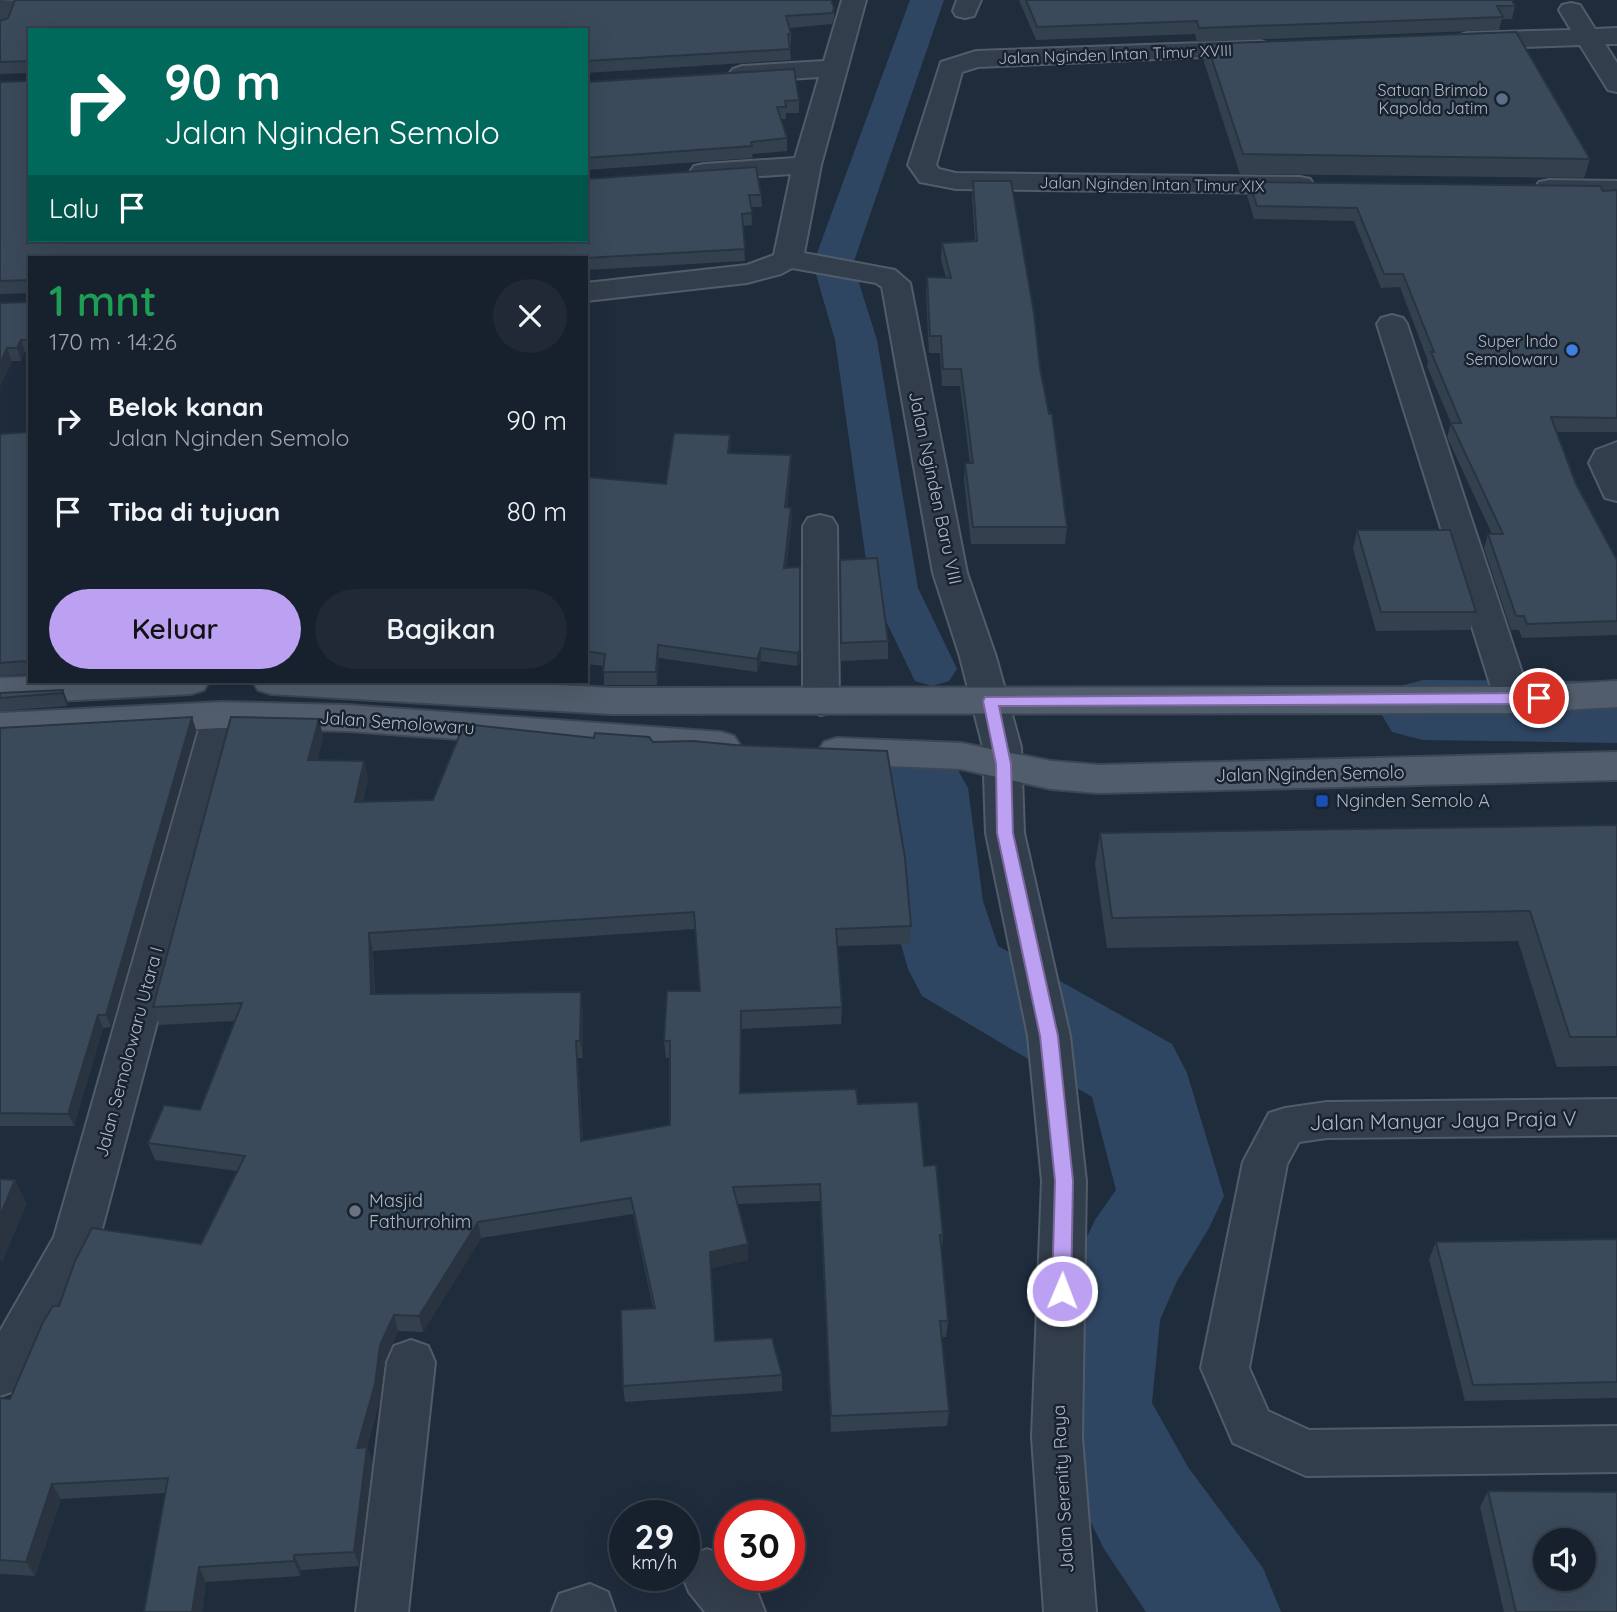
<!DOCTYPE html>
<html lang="id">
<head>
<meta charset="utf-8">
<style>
  :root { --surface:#17212d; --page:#202935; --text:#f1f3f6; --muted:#9ea3aa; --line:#363e49; --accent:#bca0f2 }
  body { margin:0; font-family:Quicksand,sans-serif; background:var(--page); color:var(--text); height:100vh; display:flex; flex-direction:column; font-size:26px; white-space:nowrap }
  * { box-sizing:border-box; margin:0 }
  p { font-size:23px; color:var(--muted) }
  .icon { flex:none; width:38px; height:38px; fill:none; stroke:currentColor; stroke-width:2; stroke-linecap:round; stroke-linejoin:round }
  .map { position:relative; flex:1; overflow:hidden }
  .sheet { position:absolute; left:28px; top:256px; width:560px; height:427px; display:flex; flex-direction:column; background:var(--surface); border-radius:0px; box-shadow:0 7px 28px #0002,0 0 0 2px var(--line) }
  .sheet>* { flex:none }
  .top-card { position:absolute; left:28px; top:28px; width:560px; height:214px; border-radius:0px; box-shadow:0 7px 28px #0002,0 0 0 2px var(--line); background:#00695c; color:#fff; overflow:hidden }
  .controls { position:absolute; left:1533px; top:1528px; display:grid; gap:14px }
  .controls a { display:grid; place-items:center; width:63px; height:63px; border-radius:50%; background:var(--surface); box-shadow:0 7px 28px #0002,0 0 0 2px var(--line); font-size:35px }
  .speed { position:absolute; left:609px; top:1500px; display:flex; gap:14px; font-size:35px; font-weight:700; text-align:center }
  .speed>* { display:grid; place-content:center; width:91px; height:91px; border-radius:50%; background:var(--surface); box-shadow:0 7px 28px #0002,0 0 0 2px var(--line); line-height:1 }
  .speed small { font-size:18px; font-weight:400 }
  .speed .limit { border:10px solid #d22; background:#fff; color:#111 }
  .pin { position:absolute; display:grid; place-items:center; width:60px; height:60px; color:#fff; margin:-30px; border:4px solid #fff; border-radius:50%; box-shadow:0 2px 7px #0007 }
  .me { position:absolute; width:77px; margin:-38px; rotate:1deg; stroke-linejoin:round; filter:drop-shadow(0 0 5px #0008) }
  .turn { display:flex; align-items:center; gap:24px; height:147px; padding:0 21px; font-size:32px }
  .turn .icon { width:91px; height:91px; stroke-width:2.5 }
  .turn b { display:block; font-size:49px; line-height:60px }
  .then { display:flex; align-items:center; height:66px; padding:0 21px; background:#0003; gap:14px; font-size:26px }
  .round { display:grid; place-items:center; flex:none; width:74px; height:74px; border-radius:37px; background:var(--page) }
  .head { display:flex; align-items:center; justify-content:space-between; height:119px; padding:0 21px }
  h1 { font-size:42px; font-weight:600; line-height:52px; color:#1e9e55 }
  .primary-button { display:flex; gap:14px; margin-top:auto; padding:14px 21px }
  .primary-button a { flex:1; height:80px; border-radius:42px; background:var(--accent); color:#111; font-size:28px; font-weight:600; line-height:80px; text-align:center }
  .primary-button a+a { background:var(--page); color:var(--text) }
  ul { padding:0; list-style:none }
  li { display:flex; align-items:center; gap:21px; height:91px; padding:0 21px }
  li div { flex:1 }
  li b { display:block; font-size:26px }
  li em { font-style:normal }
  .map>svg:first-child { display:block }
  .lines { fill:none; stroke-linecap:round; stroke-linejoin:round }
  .canal { fill:#2f4663; fill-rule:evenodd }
  .river { fill:#2f4663; fill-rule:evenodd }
  .minor-casing { stroke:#515c6a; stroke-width:4 }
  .major-casing { stroke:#3c4755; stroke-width:4 }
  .minor { fill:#333e4c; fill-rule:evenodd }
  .major { fill:#515d6c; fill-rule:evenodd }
  .wall { fill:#33404e; fill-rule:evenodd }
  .shaded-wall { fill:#293440 }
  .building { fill:#3b4a5b; stroke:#293440; stroke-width:2; fill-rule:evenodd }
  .route { fill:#bca0f2; stroke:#7a689d; stroke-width:2 }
  .service-dot { fill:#5c6f8a; stroke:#192330; stroke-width:2.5 }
  .shop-dot { fill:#3f7fe0; stroke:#192330; stroke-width:2.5 }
  .transit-dot { fill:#1a4fb4; stroke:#192330; stroke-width:2.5 }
  .worship-dot { fill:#6b7280; stroke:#192330; stroke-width:2.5 }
  .labels { text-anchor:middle; stroke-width:5; stroke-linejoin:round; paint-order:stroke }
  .far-street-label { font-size:16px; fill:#aeb9c8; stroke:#192330 }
  .far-poi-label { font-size:16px; fill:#aeb9c8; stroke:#192330; text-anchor:end }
  .street-label { font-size:18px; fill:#aeb9c8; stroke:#192330 }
  .poi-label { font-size:18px; fill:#aeb9c8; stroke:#192330; text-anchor:start }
  .near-street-label { font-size:21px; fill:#aeb9c8; stroke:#192330 }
</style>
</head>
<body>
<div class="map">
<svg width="1617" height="1612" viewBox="0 0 1617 1612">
  <rect width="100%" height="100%" fill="#1f2c3c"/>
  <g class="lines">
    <path class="canal" d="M 910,0 L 944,0 L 853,264 L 877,340 L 918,588 L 957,669 L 949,681 L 932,686 L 915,681 L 870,588 L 835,340 L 813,264 Z"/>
    <path class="river" d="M 1423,680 L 1617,681 L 1617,743 L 1423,740 L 1392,732 L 1379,710 L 1392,688 Z
      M 923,755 L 955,765 L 968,788 L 983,901 L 998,946 L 1172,1044 L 1187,1073 L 1224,1196 L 1209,1228 L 1177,1281 L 1160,1320 L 1152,1403 L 1188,1467 L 1263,1568 L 1281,1612 L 1146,1612 L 1104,1549 L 1036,1410 L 1048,1320 L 1095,1220 L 1116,1190 L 1092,1097 L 922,996 L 908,969 L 889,901 L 878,788 L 891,765 Z"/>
    <g class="minor-casing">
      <path id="minor" d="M 0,0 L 21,1 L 9,29 L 0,32 Z
        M 842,0 L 866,0 L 821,165 L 804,253 L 895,270 L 910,283 L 967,573 L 996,657 L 1021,747 L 1024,833 L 1070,1036 L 1086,1181 L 1082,1437 L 1096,1612 L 1044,1612 L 1032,1437 L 1042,1181 L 1028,1036 L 986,833 L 983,747 L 960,657 L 933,573 L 882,287 L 876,283 L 792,268 L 781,274 L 747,283 L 586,301 L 586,283 L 747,265 L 774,255 L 791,174 L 704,180 L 694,178 L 690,172 L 694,166 L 704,164 L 795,158 L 819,77 L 742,82 L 733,79 L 729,74 L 733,69 L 742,66 L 824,61 Z
        M 957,0 L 981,0 L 974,16 L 965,18 L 956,16 L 953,11 Z
        M 1571,3 L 1580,5 L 1595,29 L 1617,28 L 1617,44 L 1605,44 L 1617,63 L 1617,92 L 1608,90 L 1580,45 L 1467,49 L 1458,46 L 1454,41 L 1458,36 L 1467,33 L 1571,30 L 1559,10 L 1562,5 Z
        M 1260,41 L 1269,44 L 1273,49 L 1269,54 L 978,67 L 962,72 L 936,165 L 939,169 L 956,173 L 1300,177 L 1310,179 L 1314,185 L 1310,191 L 1300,193 L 956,189 L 920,182 L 908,165 L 941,62 L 976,51 Z
        M 1549,180 L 1617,181 L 1617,197 L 1539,194 L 1535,188 L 1539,182 Z
        M 1392,315 L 1403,318 L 1407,324 L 1531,700 L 1526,709 L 1513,713 L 1500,709 L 1495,700 L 1377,324 L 1381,318 Z
        M 1617,442 L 1617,501 L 1605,498 L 1589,463 L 1596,450 Z
        M 820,515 L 832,518 L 837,526 L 839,702 L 834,711 L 821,715 L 808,711 L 803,702 L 803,526 L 808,518 Z
        M 221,702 L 234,706 L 239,715 L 99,1240 L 57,1324 L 17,1390 L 0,1396 L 0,1331 L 54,1237 L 203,715 L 208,706 Z
        M 1617,1099 L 1617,1135 L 1327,1138 L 1299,1142 L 1287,1164 L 1249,1368 L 1268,1411 L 1309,1430 L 1617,1426 L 1617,1472 L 1306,1476 L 1233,1443 L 1201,1368 L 1243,1162 L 1269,1113 L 1285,1108 L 1327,1102 Z
        M 411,1340 L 428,1346 L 435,1362 L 408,1612 L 356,1612 L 387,1362 L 394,1346 Z
        M 707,1549 L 725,1556 L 730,1561 L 730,1575 L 742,1575 L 758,1594 L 765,1612 L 705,1612 L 689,1592 L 682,1575 L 684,1575 L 689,1556 Z
        M 590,1584 L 608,1592 L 615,1612 L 552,1612 L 559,1594 Z"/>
    </g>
    <g class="major-casing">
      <path id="major" d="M 30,677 L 30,681 L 209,681 L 204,690 L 191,694 L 0,704 L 0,678 Z
        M 253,681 L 477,681 L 612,688 L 1513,687 L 1617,681 L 1617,707 L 1513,713 L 612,714 L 271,694 L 258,690 Z
        M 221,702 L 347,705 L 721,732 L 734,736 L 740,745 L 734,754 L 721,758 L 347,731 L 221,728 L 0,739 L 0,713 Z
        M 837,738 L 961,743 L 1051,761 L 1099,765 L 1617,752 L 1617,780 L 1099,793 L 1051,789 L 961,769 L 837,764 L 824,760 L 818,751 L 824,742 Z"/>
    </g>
    <use href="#minor" class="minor"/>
    <use href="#major" class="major"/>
  </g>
  <path class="wall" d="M 1019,0 L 1512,0 L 1515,6 L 1512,19 L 1502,19 L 1499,30 L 1197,42 L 1195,34 L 1036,40 Z
    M 834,8 L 834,19 L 832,24 L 790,28 L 791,34 L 791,46 L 790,46 L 791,60 L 586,73 L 586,30 L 30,30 L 586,179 L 761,195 L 762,207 L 751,207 L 752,225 L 743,226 L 745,261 L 586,270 L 586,257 L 30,257 L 30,353 L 25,352 L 21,361 L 12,361 L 0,386 L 0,303 L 28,302 L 28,293 L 0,294 L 0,82 L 28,81 L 28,73 L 0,74 L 0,21 Z
    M 1207,44 L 1590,159 L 1584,178 L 1240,174 L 1204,62 Z
    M 586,82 L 799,100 L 799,113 L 786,113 L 786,119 L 781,119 L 787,138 L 787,151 L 752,154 L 753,158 L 586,170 Z
    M 973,181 L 1040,368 L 1067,527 L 1065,544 L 971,544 L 964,480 L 965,463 L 970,463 L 960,386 L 942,386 L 940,353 L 929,353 L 926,294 L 927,277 L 946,278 L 941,259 L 942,243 L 975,241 L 972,197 Z
    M 1249,182 L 1617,190 L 1617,432 L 1556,432 L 1576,484 L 1617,560 L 1617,635 L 1522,638 L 1519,630 L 1511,630 L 1484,548 L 1488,534 L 1492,534 L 1447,437 L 1451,423 L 1427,366 L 1428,361 L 1400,287 L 1381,288 L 1354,221 L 1254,219 L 1247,195 Z
    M 30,432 L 30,674 L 0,676 L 0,434 Z
    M 731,448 L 730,453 L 791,455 L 791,468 L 787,507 L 791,508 L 792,521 L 786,568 L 800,663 L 797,666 L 761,661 L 757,672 L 659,658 L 657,685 L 604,685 L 604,666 L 586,664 L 586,477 L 666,484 Z
    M 1357,530 L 1476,612 L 1470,630 L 1376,631 L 1353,549 Z
    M 840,578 L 888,641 L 888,659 L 841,661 Z
    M 63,690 L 68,703 L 67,706 L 0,711 L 0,693 Z
    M 192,717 L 196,730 L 111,1027 L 103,1028 L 74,1126 L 0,1126 L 0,728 Z
    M 319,719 L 323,737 L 317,761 L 364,761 L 368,779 L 363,802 L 433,800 L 594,738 L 653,742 L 911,926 L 910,944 L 837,946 L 842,1007 L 841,1024 L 741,1029 L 741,1093 L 858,1104 L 924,1166 L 943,1235 L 942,1252 L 948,1321 L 946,1337 L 941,1337 L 949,1411 L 947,1426 L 831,1432 L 820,1201 L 737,1204 L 748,1244 L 748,1260 L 711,1268 L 715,1341 L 782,1375 L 782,1391 L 625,1402 L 623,1386 L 653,1308 L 633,1214 L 481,1238 L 423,1332 L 398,1331 L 385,1361 L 380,1400 L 367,1447 L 372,1462 L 359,1566 L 301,1570 L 300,1576 L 206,1582 L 202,1612 L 144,1612 L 165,1493 L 61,1499 L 35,1576 L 0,1574 L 0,1398 L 10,1399 L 59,1306 L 201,1244 L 237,1171 L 155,1160 L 148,1143 L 200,1110 L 235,1021 L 159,1025 L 153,1007 ZM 695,929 L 700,991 L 664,1041 L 666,1058 L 670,1058 L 670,1125 L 583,1140 L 578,1058 L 583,1058 L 583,1009 L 375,994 L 373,951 Z
    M 1617,825 L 1617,1066 L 1557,1067 L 1518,941 L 1107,948 L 1095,864 L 1100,833 Z
    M 1617,1239 L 1617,1398 L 1465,1401 L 1429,1259 L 1436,1242 Z
    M 1488,1491 L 1617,1612 L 1504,1612 L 1480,1507 Z"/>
  <path class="shaded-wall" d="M 21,340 L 25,352 L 21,361 L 17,348 Z
    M 7,348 L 12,361 L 0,386 L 0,364 Z
    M 730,435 L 731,448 L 728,466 L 728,453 Z
    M 791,455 L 791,468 L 785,520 L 785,507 Z
    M 791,508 L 792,521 L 784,581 L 784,568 Z
    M 800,567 L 800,663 L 797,666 L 797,653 Z
    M 658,645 L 659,658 L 657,685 L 656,672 Z
    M 761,648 L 761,661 L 757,672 L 757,659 Z
    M 63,690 L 68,703 L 67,706 L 62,693 Z
    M 192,717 L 196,730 L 111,1027 L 106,1015 Z
    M 319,719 L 323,737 L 313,778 L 308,760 Z
    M 364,761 L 368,779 L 359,820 L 355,802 Z
    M 369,933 L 373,951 L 375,1011 L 371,994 Z
    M 581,992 L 583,1009 L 583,1058 L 580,1041 Z
    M 741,1011 L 741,1110 L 740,1093 Z
    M 98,1015 L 103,1028 L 74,1126 L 68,1114 Z
    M 576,1041 L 578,1058 L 584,1157 L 581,1141 Z
    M 15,1180 L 27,1204 L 2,1263 L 0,1259 L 0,1216 Z
    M 478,1222 L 481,1238 L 423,1332 L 419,1316 Z
    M 748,1244 L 748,1260 L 711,1268 L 710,1252 Z
    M 394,1315 L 398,1331 L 385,1361 L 380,1400 L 367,1447 L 372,1462 L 359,1566 L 354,1552 L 357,1448 L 380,1345 Z
    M 52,1484 L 61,1499 L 35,1576 L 26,1562 Z
    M 294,1555 L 301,1570 L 300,1576 L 294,1561 Z
    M 199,1567 L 206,1582 L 202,1612 L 192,1612 Z"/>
  <path class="building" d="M 15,0 L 831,0 L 834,8 L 832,13 L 786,16 L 791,34 L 788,34 L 790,49 L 586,61 L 586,30 L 30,30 L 30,240 L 586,240 L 586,179 L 756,167 L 761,195 L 749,195 L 752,213 L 742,214 L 745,249 L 586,258 L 30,257 L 30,340 L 21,340 L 17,348 L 7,348 L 0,364 L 0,303 L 28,302 L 28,280 L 0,281 L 0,82 L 28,81 L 28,61 L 0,62 L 0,21 L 8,18 Z
    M 1026,0 L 1512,0 L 1515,6 L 1497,6 L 1503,17 L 1199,28 L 1197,21 L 1037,27 Z
    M 1516,32 L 1590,159 L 1243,154 L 1207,44 Z
    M 794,69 L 799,100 L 785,101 L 786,107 L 777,107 L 787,138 L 751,142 L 752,146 L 586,158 L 586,82 Z
    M 973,181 L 1011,181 L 1034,313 L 1040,368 L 1049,414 L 1052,414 L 1067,527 L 973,527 L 965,463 L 973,463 L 961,369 L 943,369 L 941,336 L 930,336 L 927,277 L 951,278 L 942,243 L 977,241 Z
    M 1249,182 L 1600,186 L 1603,191 L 1617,190 L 1617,418 L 1551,417 L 1576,484 L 1617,560 L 1617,621 L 1527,624 L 1524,616 L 1516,616 L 1488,534 L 1503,534 L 1451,423 L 1461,423 L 1431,352 L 1434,352 L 1403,274 L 1384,274 L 1357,208 L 1257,206 Z
    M 30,432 L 30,665 L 28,665 L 25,661 L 0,663 L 0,434 Z
    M 674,433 L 730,435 L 728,453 L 791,455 L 785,507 L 791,508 L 784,568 L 800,567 L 800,650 L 797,653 L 761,648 L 757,659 L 658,645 L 656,672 L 603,672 L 605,654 L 586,651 L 586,477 L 666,484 Z
    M 1357,530 L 1450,530 L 1476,612 L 1381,612 Z
    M 877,558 L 888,641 L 841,643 L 840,560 Z
    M 63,690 L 62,693 L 0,698 L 0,693 Z
    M 192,717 L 106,1015 L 98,1015 L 68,1114 L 0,1113 L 0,728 Z
    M 231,717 L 319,719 L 308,760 L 364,761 L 355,802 L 433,800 L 464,724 L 594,738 L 595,733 L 649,737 L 653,742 L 693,741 L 735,745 L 887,751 L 905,858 L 911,926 L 836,929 L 842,1007 L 741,1011 L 740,1093 L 856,1089 L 858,1104 L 918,1102 L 924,1166 L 936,1165 L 943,1235 L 940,1235 L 948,1321 L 940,1321 L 949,1411 L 831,1416 L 820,1184 L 733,1187 L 748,1244 L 710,1252 L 715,1341 L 772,1338 L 782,1375 L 623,1386 L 621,1310 L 655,1308 L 631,1198 L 478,1222 L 419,1316 L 394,1315 L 380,1345 L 375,1384 L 357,1448 L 367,1447 L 354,1552 L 294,1555 L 294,1561 L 199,1567 L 192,1612 L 144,1612 L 168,1478 L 52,1484 L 26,1562 L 0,1560 L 0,1398 L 10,1399 L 43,1322 L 53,1306 L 59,1306 L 75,1261 L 92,1228 L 201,1244 L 245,1156 L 148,1143 L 164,1105 L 200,1110 L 242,1003 L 153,1007 ZM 694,912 L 700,991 L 667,991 L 664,1041 L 670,1041 L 670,1125 L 581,1141 L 576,1041 L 580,1041 L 581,992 L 371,994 L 369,933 Z
    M 1617,825 L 1617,1037 L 1570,1037 L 1530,911 L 1112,918 L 1100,833 Z
    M 0,1179 L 15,1180 L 0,1216 Z
    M 1617,1239 L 1617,1382 L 1473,1385 L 1436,1242 Z
    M 1488,1491 L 1617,1492 L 1617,1612 L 1516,1612 ZM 1545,1540 L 1584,1540 L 1584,1578 L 1545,1578 Z"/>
  <path class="route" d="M 1539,693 L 1546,698 L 1539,704 L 999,706 L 1011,764 L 1013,833 L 1058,1036 L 1073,1181 L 1071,1291 L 1068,1297 L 1062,1300 L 1055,1297 L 1052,1291 L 1055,1181 L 1040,1036 L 997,833 L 996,764 L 983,701 L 985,697 Z"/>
  <circle class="service-dot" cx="1502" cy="99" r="7"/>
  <circle class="shop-dot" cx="1572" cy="350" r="7"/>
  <rect class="transit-dot" x="1315" y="794" width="14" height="14" rx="3.5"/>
  <circle class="worship-dot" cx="355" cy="1211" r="7"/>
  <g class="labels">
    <g class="far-street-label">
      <text transform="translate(1115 54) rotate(-2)" y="6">Jalan Nginden Intan Timur XVIII</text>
      <text transform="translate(1152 184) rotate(1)" y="6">Jalan Nginden Intan Timur XIX</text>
    </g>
    <g class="far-poi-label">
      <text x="1488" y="96">Satuan Brimob<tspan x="1488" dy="18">Kapolda Jatim</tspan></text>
      <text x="1558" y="347">Super Indo<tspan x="1558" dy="18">Semolowaru</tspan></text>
    </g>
    <g class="street-label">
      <text transform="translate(935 488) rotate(78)" y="6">Jalan Nginden Baru VIII</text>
      <text transform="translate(397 723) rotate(4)" y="6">Jalan Semolowaru</text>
      <text transform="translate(1310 774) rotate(-1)" y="6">Jalan Nginden Semolo</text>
      <text transform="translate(129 1052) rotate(-75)" y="6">Jalan Semolowaru Utara I</text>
      <text transform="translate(1063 1489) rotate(-93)" y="6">Jalan Serenity Raya</text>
    </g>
    <g class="poi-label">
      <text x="1336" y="807">Nginden Semolo A</text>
      <text x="369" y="1207">Masjid<tspan x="369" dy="21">Fathurrohim</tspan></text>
    </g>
    <g class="near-street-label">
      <text transform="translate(1443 1121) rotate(-1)" y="7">Jalan Manyar Jaya Praja V</text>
    </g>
  </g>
</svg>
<div class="controls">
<a><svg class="icon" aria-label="sound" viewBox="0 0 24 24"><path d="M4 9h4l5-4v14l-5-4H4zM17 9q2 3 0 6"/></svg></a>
</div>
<div class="speed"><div>29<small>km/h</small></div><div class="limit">30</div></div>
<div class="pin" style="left:1539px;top:698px;background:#d93025"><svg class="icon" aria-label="arrive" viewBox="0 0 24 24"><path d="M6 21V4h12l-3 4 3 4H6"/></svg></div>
<svg class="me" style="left:1062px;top:1291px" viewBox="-20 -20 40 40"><circle r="17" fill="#bca0f2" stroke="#fff" stroke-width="3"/><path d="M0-11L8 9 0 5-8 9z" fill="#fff"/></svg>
<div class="top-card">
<div class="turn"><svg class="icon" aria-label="right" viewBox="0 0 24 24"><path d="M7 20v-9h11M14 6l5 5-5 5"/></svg><div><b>90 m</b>Jalan Nginden Semolo</div></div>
<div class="then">Lalu<svg class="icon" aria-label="arrive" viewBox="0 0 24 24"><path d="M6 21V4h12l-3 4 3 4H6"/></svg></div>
</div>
<section class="sheet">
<div class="head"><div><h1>1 mnt</h1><p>170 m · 14:26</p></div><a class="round"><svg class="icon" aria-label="close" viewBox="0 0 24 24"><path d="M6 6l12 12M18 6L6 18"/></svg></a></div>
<ul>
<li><svg class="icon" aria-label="right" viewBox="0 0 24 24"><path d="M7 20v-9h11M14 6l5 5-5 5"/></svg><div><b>Belok kanan</b><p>Jalan Nginden Semolo</p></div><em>90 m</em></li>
<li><svg class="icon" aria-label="arrive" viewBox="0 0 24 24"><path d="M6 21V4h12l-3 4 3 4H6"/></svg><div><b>Tiba di tujuan</b></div><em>80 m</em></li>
</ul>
<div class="primary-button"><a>Keluar</a><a>Bagikan</a></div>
</section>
</div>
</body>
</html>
